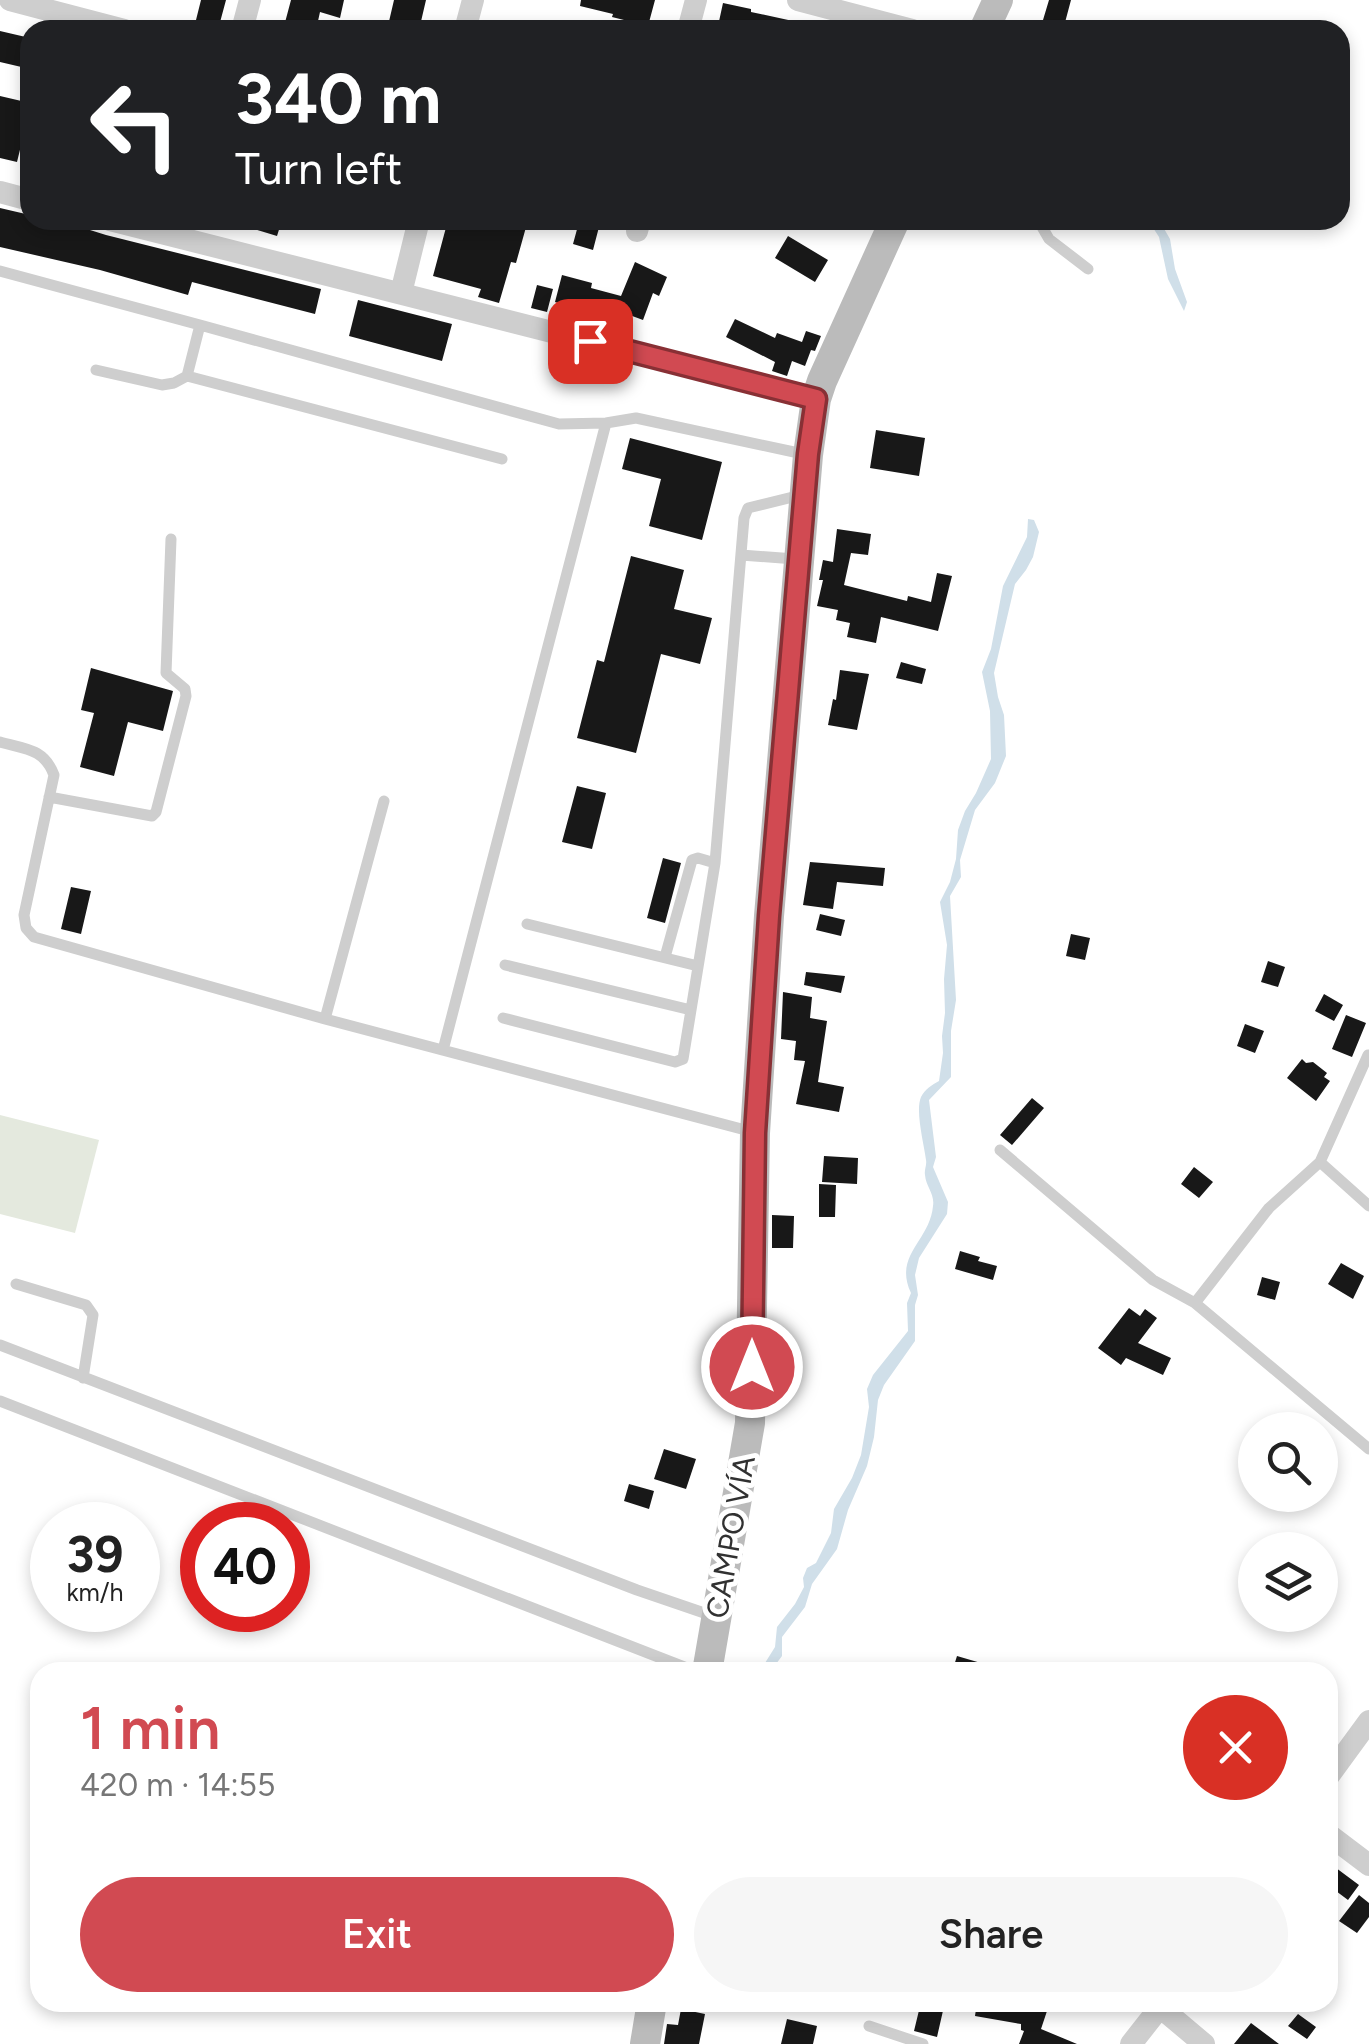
<!DOCTYPE html>
<html lang="en">
<head>
<meta charset="utf-8">
<style>
  :root { --surface:#fff; --page:#f6f6f6; --text:#222; --muted:#767676; --accent:#d14a52 }
  body { margin:0; font-family:Figtree,sans-serif; background:var(--page); color:var(--text); height:100vh; display:flex; flex-direction:column; font-size:38px; white-space:nowrap }
  * { box-sizing:border-box; margin:0 }
  p { font-size:32px; color:var(--muted) }
  .icon { flex:none; width:55px; height:55px; fill:none; stroke:currentColor; stroke-width:2; stroke-linecap:round; stroke-linejoin:round }
  .map { position:relative; flex:1; overflow:hidden }
  .details { position:absolute; left:30px; top:1662px; width:1308px; height:350px; display:flex; flex-direction:column; background:var(--surface); border-radius:30px; box-shadow:0 5px 15px #0003 }
  .details>* { flex:none }
  .top-card { position:absolute; left:20px; top:20px; width:1330px; height:210px; border-radius:30px; box-shadow:0 5px 15px #0003; background:#202124; color:#fff; overflow:hidden }
  .controls { position:absolute; left:1238px; top:1412px; display:grid; gap:20px }
  .controls a { display:grid; place-items:center; width:100px; height:100px; border-radius:50%; background:var(--surface); box-shadow:0 5px 15px #0003; font-size:50px }
  .speed { position:absolute; left:30px; top:1502px; display:flex; gap:20px; font-size:50px; font-weight:700; text-align:center }
  .speed>* { display:grid; place-content:center; width:130px; height:130px; border-radius:50%; background:var(--surface); box-shadow:0 5px 15px #0003; line-height:1 }
  .speed small { font-size:25px; font-weight:400 }
  .speed .limit { border:15px solid #d22; background:#fff; color:#111 }
  .pin { position:absolute; display:grid; place-items:center; width:85px; height:85px; color:#fff; margin:-42px; border-radius:20px; box-shadow:0 5px 15px #0006 }
  .me { position:absolute; width:110px; margin:-55px; rotate:0deg; stroke-linejoin:round; filter:drop-shadow(0 0 8px #0008) }
  .turn { display:flex; align-items:center; gap:35px; height:210px; padding:0 50px; font-size:45px }
  .turn .icon { width:130px; height:130px; stroke-width:2.5 }
  .turn b { display:block; font-size:70px; line-height:85px }
  .round { display:grid; place-items:center; flex:none; width:105px; height:105px; border-radius:52px; background:var(--page) }
  .summary { display:flex; align-items:center; justify-content:space-between; height:170px; padding:0 50px }
  h1 { font-size:60px; font-weight:600; line-height:75px; color:var(--accent) }
  .button { display:flex; gap:20px; margin-top:auto; padding:20px 50px }
  .button a { flex:1; height:115px; border-radius:60px; background:var(--accent); color:#fff; font-size:40px; font-weight:600; line-height:115px; text-align:center }
  .button a+a { background:var(--page); color:var(--text) }
  .map>svg:first-child { display:block }
  .green { fill:#e4e9de }
  .water { fill:#d0dfe9 }
  .building { fill:#181818 }
  .lines { fill:none; stroke-linecap:round; stroke-linejoin:round }
  .lane { stroke:#cecece; stroke-width:11 }
  .street { stroke:#cecece; stroke-width:22 }
  .secondary { stroke:#bbb; stroke-width:30 }
  .route-casing { stroke:#883035; stroke-width:25 }
  .route { stroke:#d14a52; stroke-width:18 }
  .labels { text-anchor:middle; stroke-width:10; stroke-linejoin:round; paint-order:stroke }
  .street-label { font-size:30px; fill:#313131; stroke:#fff }
</style>
</head>
<body>
<div class="map">
<svg width="1369" height="2044" viewBox="0 0 1369 2044">
  <rect width="100%" height="100%" fill="#fff"/>
  <path class="green" d="M 0,1115 L 99,1140 L 75,1233 L 0,1214 Z"/>
  <path class="water" d="M 1148,220 L 1159,220 L 1170,239 L 1175,269 L 1187,302 L 1184,311 L 1168,279 L 1159,237 Z
    M 1028,519 L 1034,520 L 1039,532 L 1033,557 L 1026,570 L 1015,584 L 994,673 L 998,697 L 1004,715 L 1006,756 L 995,783 L 975,810 L 960,860 L 961,877 L 950,896 L 956,1000 L 951,1031 L 951,1077 L 929,1100 L 936,1157 L 933,1167 L 948,1202 L 947,1214 L 919,1258 L 915,1275 L 918,1295 L 915,1305 L 915,1341 L 884,1385 L 878,1400 L 874,1437 L 867,1466 L 848,1510 L 837,1549 L 812,1584 L 805,1607 L 782,1637 L 782,1656 L 770,1672 L 763,1672 L 765,1663 L 775,1647 L 777,1627 L 795,1604 L 804,1587 L 803,1578 L 807,1568 L 816,1563 L 831,1533 L 834,1509 L 852,1478 L 861,1455 L 869,1407 L 867,1389 L 873,1375 L 908,1331 L 907,1303 L 911,1293 C 893,1255 930,1241 933,1206 C 935,1194 926,1187 925,1175 C 924,1170 927,1165 926,1160 C 924,1144 915,1111 921,1097 C 925,1089 932,1085 939,1081 L 943,1053 L 942,1036 L 945,1013 L 944,979 L 947,945 L 940,902 L 950,882 L 956,859 L 958,830 L 965,811 L 976,793 L 991,759 L 990,711 L 982,672 L 991,649 L 1003,586 L 1027,537 Z"/>
  <path class="building" d="M 201,0 L 226,0 L 219,26 L 196,20 Z
    M 291,0 L 344,0 L 340,18 L 320,12 L 316,30 L 283,30 Z
    M 394,0 L 426,0 L 419,30 L 387,30 Z
    M 581,0 L 655,0 L 648,26 L 612,17 L 613,14 L 580,6 Z
    M 1049,0 L 1071,0 L 1063,30 L 1040,30 Z
    M 723,3 L 751,9 L 751,12 L 802,23 L 801,30 L 735,30 L 718,26 Z
    M 0,31 L 30,38 L 30,69 L 0,62 Z
    M 0,96 L 30,103 L 30,121 L 27,121 L 17,162 L 0,158 Z
    M 0,208 L 30,215 L 30,220 L 75,220 L 74,225 L 106,235 L 321,289 L 315,314 L 192,282 L 188,295 L 100,270 L 0,247 Z
    M 237,220 L 282,220 L 277,236 L 237,224 Z
    M 448,220 L 528,220 L 516,263 L 511,262 L 499,303 L 478,297 L 481,289 L 433,276 Z
    M 579,222 L 599,227 L 593,250 L 573,244 Z
    M 788,236 L 828,260 L 815,282 L 775,258 Z
    M 635,262 L 667,277 L 659,296 L 653,293 L 643,320 L 616,310 L 612,321 L 555,302 L 562,275 L 592,283 L 591,288 L 621,296 Z
    M 537,285 L 553,289 L 547,312 L 531,308 Z
    M 358,300 L 452,324 L 442,361 L 349,336 Z
    M 735,319 L 775,338 L 777,333 L 802,342 L 806,331 L 821,336 L 815,351 L 811,350 L 805,366 L 792,361 L 787,376 L 772,371 L 775,362 L 726,337 Z
    M 876,430 L 925,438 L 919,476 L 870,468 Z
    M 630,438 L 722,462 L 702,540 L 649,526 L 661,479 L 622,469 Z
    M 837,529 L 871,534 L 868,555 L 851,553 L 844,585 L 907,601 L 908,596 L 931,602 L 937,573 L 952,576 L 938,631 L 881,617 L 876,643 L 847,637 L 850,623 L 836,620 L 838,610 L 817,606 L 823,580 L 819,580 L 823,560 L 833,562 Z
    M 631,556 L 684,570 L 674,609 L 712,618 L 700,664 L 661,654 L 636,753 L 577,738 L 597,660 L 604,662 Z
    M 901,662 L 926,669 L 922,684 L 896,678 Z
    M 91,668 L 173,691 L 163,731 L 128,722 L 114,776 L 80,767 L 94,713 L 81,710 Z
    M 840,670 L 869,674 L 857,730 L 828,725 L 833,699 L 836,700 Z
    M 577,786 L 606,793 L 592,849 L 562,842 Z
    M 663,858 L 681,863 L 665,923 L 647,918 Z
    M 810,862 L 885,868 L 883,886 L 837,882 L 833,909 L 803,905 Z
    M 71,887 L 91,891 L 81,934 L 61,929 Z
    M 820,914 L 845,920 L 841,936 L 816,930 Z
    M 1071,934 L 1090,938 L 1085,960 L 1066,956 Z
    M 1268,961 L 1285,967 L 1278,987 L 1261,982 Z
    M 806,972 L 845,976 L 841,993 L 804,985 Z
    M 783,992 L 812,997 L 810,1018 L 827,1021 L 818,1082 L 844,1087 L 839,1112 L 796,1104 L 805,1061 L 794,1060 L 796,1041 L 781,1039 Z
    M 1324,994 L 1343,1005 L 1334,1021 L 1315,1011 Z
    M 1346,1015 L 1366,1023 L 1352,1057 L 1332,1049 Z
    M 1245,1024 L 1264,1031 L 1255,1053 L 1237,1046 Z
    M 1302,1059 L 1306,1063 L 1313,1062 L 1327,1073 L 1324,1077 L 1330,1081 L 1316,1101 L 1287,1078 Z
    M 1032,1098 L 1044,1108 L 1012,1145 L 1000,1135 Z
    M 824,1156 L 858,1158 L 857,1184 L 822,1182 Z
    M 1194,1167 L 1213,1182 L 1199,1198 L 1181,1184 Z
    M 819,1184 L 836,1185 L 835,1217 L 819,1217 Z
    M 772,1215 L 794,1216 L 793,1248 L 772,1248 Z
    M 960,1251 L 980,1257 L 978,1261 L 997,1266 L 993,1280 L 955,1269 Z
    M 1341,1263 L 1364,1276 L 1353,1299 L 1328,1284 Z
    M 1262,1277 L 1280,1282 L 1275,1300 L 1257,1295 Z
    M 1129,1308 L 1140,1316 L 1145,1309 L 1157,1318 L 1138,1343 L 1171,1358 L 1163,1375 L 1126,1358 L 1121,1365 L 1098,1348 Z
    M 664,1449 L 696,1459 L 686,1489 L 654,1479 Z
    M 629,1484 L 654,1491 L 649,1509 L 624,1501 Z
    M 957,1656 L 998,1668 L 997,1672 L 952,1672 Z
    M 1328,1862 L 1359,1885 L 1348,1900 L 1328,1885 Z
    M 1359,1895 L 1369,1903 L 1369,1917 L 1357,1933 L 1339,1921 Z
    M 921,2002 L 945,2002 L 937,2037 L 914,2031 Z
    M 977,2002 L 1050,2002 L 1041,2029 L 1077,2044 L 1019,2044 L 1024,2031 L 1021,2030 L 1021,2024 L 975,2016 Z
    M 681,2009 L 705,2014 L 699,2044 L 664,2044 L 667,2024 L 678,2025 Z
    M 1298,2014 L 1316,2027 L 1307,2039 L 1288,2026 Z
    M 787,2019 L 817,2026 L 813,2044 L 781,2044 Z
    M 1251,2023 L 1279,2044 L 1234,2044 Z"/>
  <g class="lines">
    <path class="lane" d="M 1038,220 L 1049,239 L 1088,269
      M 0,271 L 200,325
      M 96,370 L 162,385 L 174,383 L 187,376
      M 502,459 L 187,376 L 200,325 L 559,424 L 606,423 L 636,418 L 808,455
      M 741,555 L 795,559
      M 0,742 C 24,749 44,748 54,775 L 24,915 L 26,928 L 34,937 L 325,1019 L 753,1132
      M 49,797 L 152,816 L 156,812 L 186,696 L 185,689 L 166,673 L 171,539
      M 527,924 L 698,966
      M 665,957 L 692,860 L 698,858 L 715,863
      M 505,965 L 691,1010
      M 503,1018 L 675,1062 L 683,1059 L 715,863 L 744,518 L 748,508 L 801,495
      M 325,1019 L 384,801
      M 443,1050 L 606,423
      M 1000,1150 L 1153,1280 L 1195,1303 L 1369,1449
      M 1320,1162 L 1369,1206
      M 16,1284 L 86,1305 L 93,1315 L 83,1378
      M 1195,1303 L 1269,1208 L 1320,1162 L 1368,1055
      M 0,1345 L 637,1590 L 713,1616
      M 0,1401 L 697,1672
      M 869,2026 L 923,2044"/>
    <path class="street" d="M 10,0 L 124,30
      M 798,0 L 912,30
      M 242,30 L 250,0
      M 465,30 L 473,0
      M 688,30 L 696,0
      M 0,192 L 30,200
      M 110,220 L 816,399
      M 637,231 L 640,220
      M 401,293 L 419,220
      M 1328,1777 L 1369,1721
      M 1328,1834 L 1369,1865
      M 1160,2007 L 1204,2044
      M 1131,2044 L 1164,2002"/>
    <path class="secondary" d="M 984,30 L 998,0
      M 707,1672 L 750,1423 L 755,1133 L 769,916 L 808,455 L 816,399 L 822,381 L 895,220
      M 645,2044 L 652,2002"/>
  </g>
  <g class="lines">
    <g class="route-casing">
      <path id="route" d="M 590,341 L 816,399 L 808,454 L 769,916 L 755,1133 L 752,1367"/>
    </g>
    <use href="#route" class="route"/>
  </g>
  <g class="labels">
    <g class="street-label">
      <text transform="translate(731 1537) rotate(-80)" y="10">CAMPO VÍA</text>
    </g>
  </g>
</svg>
<div class="controls">
<a><svg class="icon" aria-label="search" viewBox="0 0 24 24"><circle cx="10" cy="10" r="6"/><path d="M15 15l6 6"/></svg></a>
<a><svg class="icon" aria-label="layers" viewBox="0 0 24 24"><path d="M12 4l9 5-9 5-9-5zM3 14l9 5 9-5"/></svg></a>
</div>
<div class="speed"><div>39<small>km/h</small></div><div class="limit">40</div></div>
<div class="pin" style="left:590px;top:341px;background:#d93025"><svg class="icon" aria-label="arrive" viewBox="0 0 24 24"><path d="M6 21V4h12l-3 4 3 4H6"/></svg></div>
<svg class="me" style="left:752px;top:1367px" viewBox="-20 -20 40 40"><circle r="17" fill="#d14a52" stroke="#fff" stroke-width="3"/><path d="M0-11L8 9 0 5-8 9z" fill="#fff"/></svg>
<div class="top-card">
<div class="turn"><svg class="icon" aria-label="left" viewBox="0 0 24 24"><path d="M17 20v-9H6M10 6l-5 5 5 5"/></svg><div><b>340 m</b>Turn left</div></div>
</div>
<section class="details">
<div class="summary"><div><h1>1 min</h1><p>420 m · 14:55</p></div><a class="round" style="background:#d93025;color:#fff"><svg class="icon" aria-label="close" viewBox="0 0 24 24"><path d="M6 6l12 12M18 6L6 18"/></svg></a></div>
<div class="button"><a>Exit</a><a>Share</a></div>
</section>
</div>
</body>
</html>
